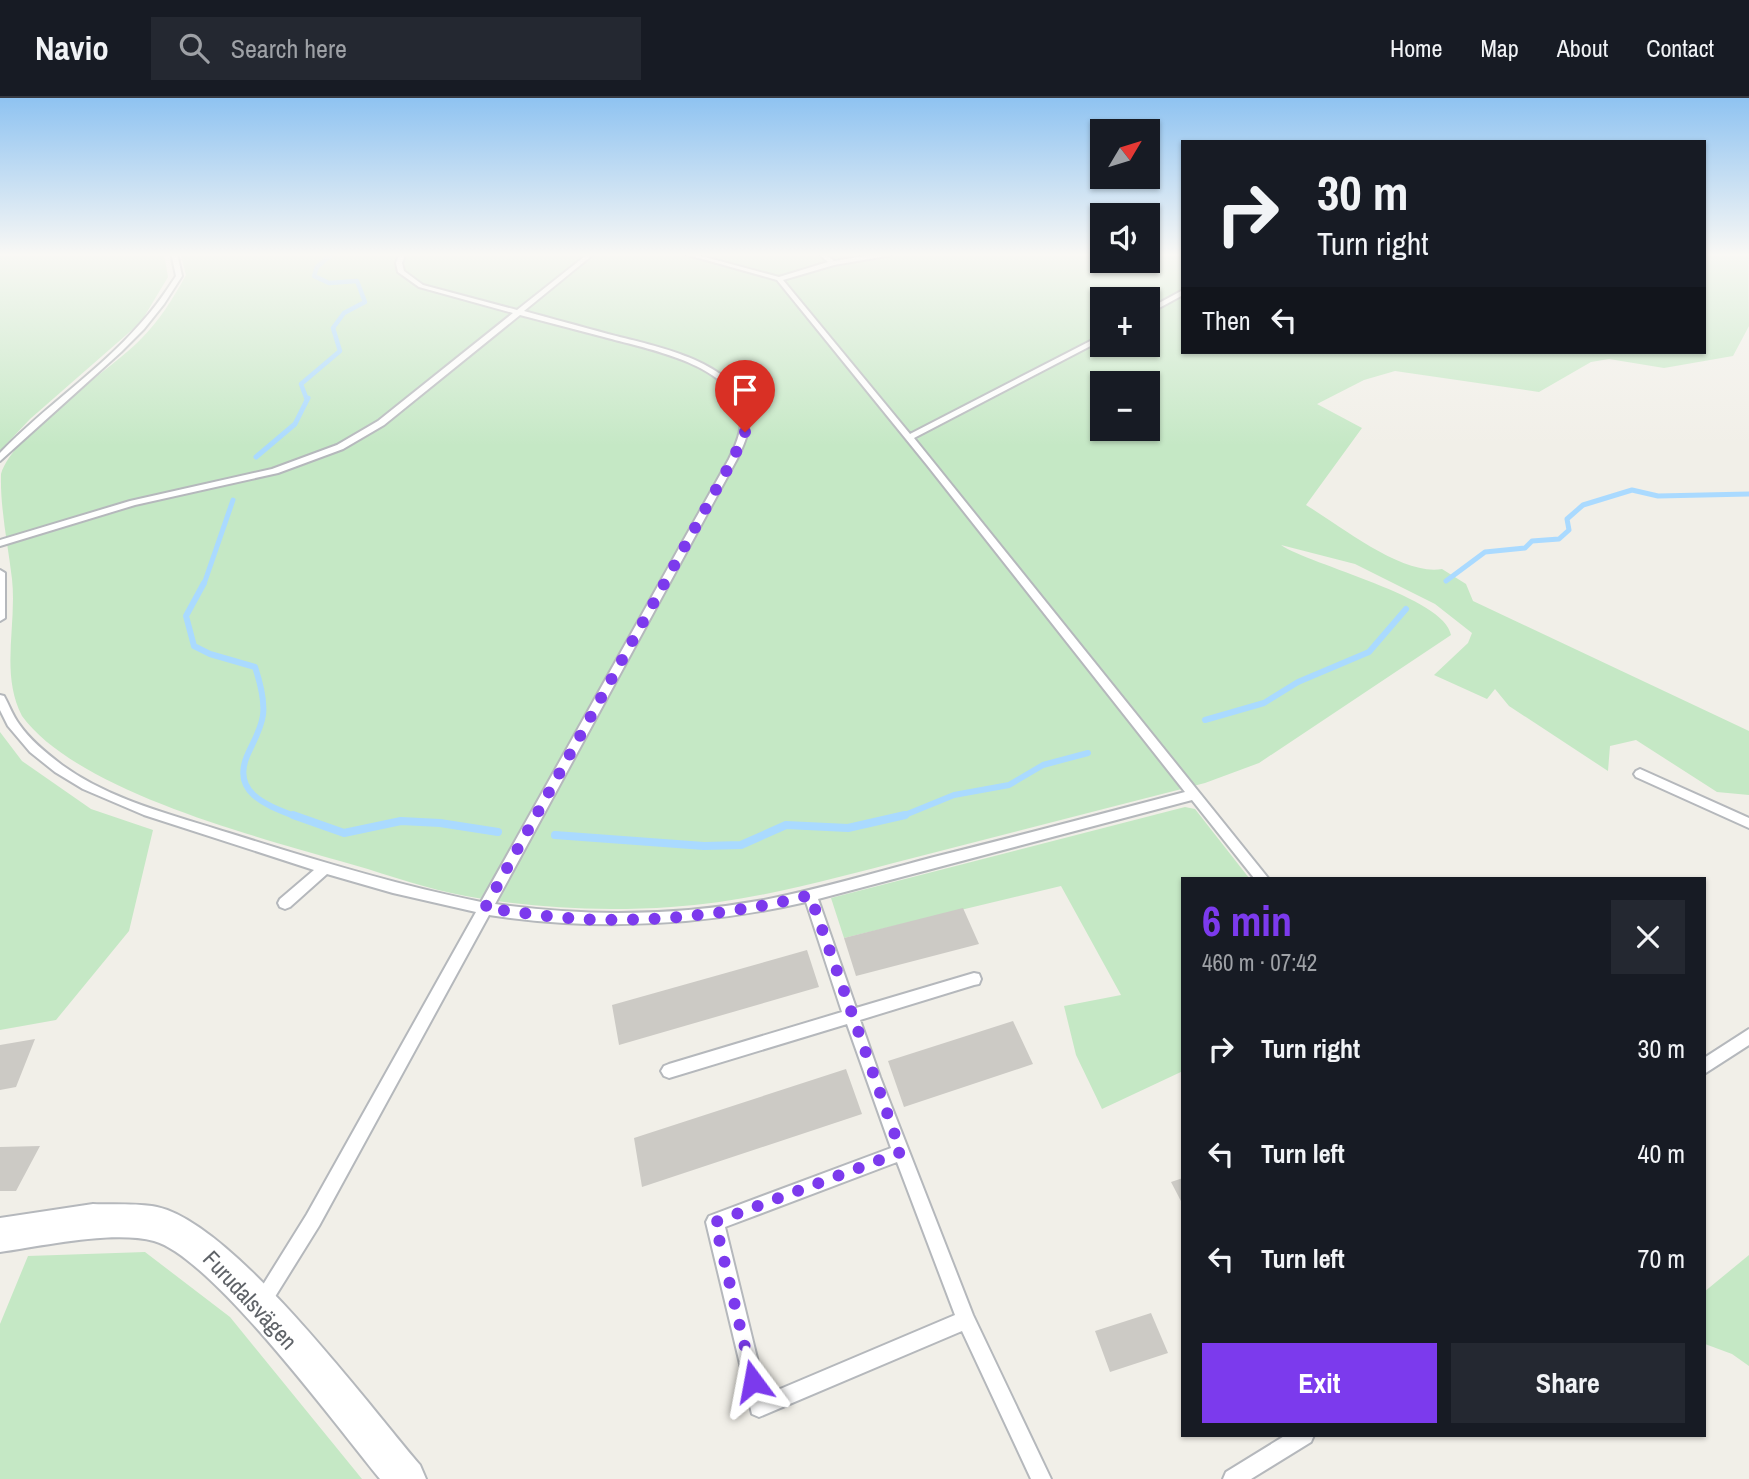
<!DOCTYPE html>
<html lang="en">
<head>
<meta charset="utf-8">
<style>
  :root { --surface:#171b24; --page:#242831; --text:#f1f3f6; --muted:#9ea1a6; --line:#363941; --accent:#7c3aed }
  body { margin:0; font-family:"Archivo Narrow",sans-serif; background:var(--page); color:var(--text); height:100vh; display:flex; flex-direction:column; font-size:26px; white-space:nowrap }
  * { box-sizing:border-box; margin:0 }
  p { font-size:23px; color:var(--muted) }
  .icon { flex:none; width:38px; height:38px; fill:none; stroke:currentColor; stroke-width:2; stroke-linecap:round; stroke-linejoin:round }
  .map { position:relative; flex:1; overflow:hidden }
  .sheet { position:absolute; left:1181px; top:779px; width:525px; height:560px; display:flex; flex-direction:column; background:var(--surface); border-radius:0px; box-shadow:0 2px 5px #0004 }
  .sheet>* { flex:none }
  .guide { position:absolute; left:1181px; top:42px; width:525px; height:214px; border-radius:0px; box-shadow:0 2px 5px #0004; background:#171b24; color:var(--text); overflow:hidden }
  .needle { width:46px; rotate:52deg }
  .buttons { position:absolute; left:1090px; top:21px; display:grid; gap:14px }
  .buttons a { display:grid; place-items:center; width:70px; height:70px; border-radius:0px; background:var(--surface); box-shadow:0 2px 5px #0004; font-size:35px }
  .pin { position:absolute; display:grid; place-items:center; width:60px; height:60px; color:#fff; margin:-72px -30px; border-radius:50% 50% 50% 0; rotate:-45deg; box-shadow:0 0 7px #0007 }
  .pin .icon { rotate:45deg }
  .me { position:absolute; width:77px; margin:-38px; rotate:347deg; stroke-linejoin:round; filter:drop-shadow(0 0 5px #0008) }
  .turn { display:flex; align-items:center; gap:24px; height:147px; padding:0 21px; font-size:32px }
  .turn .icon { width:91px; height:91px; stroke-width:2.5 }
  .turn b { display:block; font-size:49px; line-height:60px }
  .then { display:flex; align-items:center; height:66px; padding:0 21px; background:#0003; gap:14px; font-size:26px }
  .round { display:grid; place-items:center; flex:none; width:74px; height:74px; border-radius:0px; background:var(--page) }
  .summary { display:flex; align-items:center; justify-content:space-between; height:119px; padding:0 21px }
  h1 { font-size:42px; font-weight:700; line-height:52px; color:var(--accent) }
  .primary-button { display:flex; gap:14px; margin-top:auto; padding:14px 21px }
  .primary-button a { flex:1; height:80px; border-radius:0px; background:var(--accent); color:#fff; font-size:28px; font-weight:700; line-height:80px; text-align:center }
  .primary-button a+a { background:var(--page); color:var(--text) }
  ul { padding:0; list-style:none }
  li { display:flex; align-items:center; gap:21px; height:105px; padding:0 21px }
  li div { flex:1 }
  li b { display:block; font-size:26px }
  li em { font-style:normal }
  header { display:flex; align-items:center; gap:42px; box-sizing:border-box; height:98px; padding:0 35px; background:var(--surface); border-bottom:2px solid var(--line) }
  header strong { font-size:33px }
  nav { display:flex; gap:38px; margin-inline-start:auto; font-size:24px }
  .search { width:490px; height:63px; background:var(--page); display:flex; align-items:center; gap:18px; box-sizing:border-box; padding:0 24px; border-radius:0px; color:var(--muted); font-size:26px }
  .map>svg:first-child { display:block }
  .green { fill:#c5e8c5; fill-rule:evenodd }
  .lines { fill:none; stroke-linecap:round; stroke-linejoin:round }
  .stream-far3 { stroke:#aadaff; stroke-width:4.5 }
  .stream-far2 { stroke:#aadaff; stroke-width:5 }
  .stream-far1 { stroke:#aadaff; stroke-width:6 }
  .stream { stroke:#aadaff; stroke-width:8 }
  .building { fill:#cccac5 }
  .lane-casing { stroke:#b5b8bc; stroke-width:4 }
  .street-casing { stroke:#b5b8bc; stroke-width:4 }
  .lane { fill:#fff; fill-rule:evenodd }
  .street { fill:#fff; fill-rule:evenodd }
  .route { stroke:#7c3aed; stroke-width:12; stroke-dasharray:0 21.6 }
  .labels { text-anchor:middle; stroke-width:5; stroke-linejoin:round; paint-order:stroke }
  .near-street-label { font-size:23px; fill:#5f6368; stroke:#fff }
</style>
</head>
<body>
<header>
<strong>Navio</strong>
<div class="search"><svg class="icon" aria-label="search" viewBox="0 0 24 24"><circle cx="10" cy="10" r="6"/><path d="M15 15l6 6"/></svg>Search here</div>
<nav><a>Home</a><a>Map</a><a>About</a><a>Contact</a></nav>
</header>
<div class="map">
<svg width="1749" height="1381" viewBox="0 0 1749 1381">
  <rect width="100%" height="100%" fill="#f1efe8"/>
  <path class="green" d="M 0,155 L 164,155 L 168,179 L 141,224 L 30,321 L 0,353 Z
    M 180,155 L 1102,155 L 1102,163 L 1148,163 L 1148,155 L 1183,155 L 1183,254 L 1704,254 L 1705,155 L 1748,155 L 1749,228 L 1733,258 L 1664,270 L 1609,261 L 1591,264 L 1539,294 L 1395,273 L 1364,282 L 1317,306 L 1362,330 L 1306,407 C 1341,428 1402,478 1442,471 L 1466,486 L 1473,503 L 1749,633 L 1749,697 L 1717,694 L 1636,642 L 1610,648 L 1608,673 L 1509,608 L 1495,591 L 1487,601 L 1434,577 L 1468,545 L 1472,535 L 1435,506 L 1355,466 L 1281,447 C 1310,467 1445,499 1451,537 L 1259,665 L 1205,685 C 1107,710 1010,735 913,760 C 834,780 753,804 671,809 C 598,814 522,810 451,795 C 414,787 377,773 340,763 C 253,738 76,692 22,618 C 0,576 17,527 12,481 C 8,447 0,410 1,376 C 14,334 107,275 140,242 C 159,223 173,201 186,177 ZM 1102,201 L 1148,201 L 1148,247 L 1102,247 ZM 1102,285 L 1148,285 L 1148,331 L 1102,331 Z
    M 0,634 L 22,663 L 91,711 L 153,732 L 129,833 L 56,922 L 0,932 Z
    M 1185,709 L 1195,711 L 1249,780 L 1183,780 L 1183,973 L 1102,1011 L 1076,957 L 1064,908 L 1121,897 L 1061,788 L 844,840 L 831,800 Z
    M 145,1154 L 230,1219 L 362,1381 L 0,1381 L 0,1226 L 28,1158 Z
    M 1749,1157 L 1749,1268 L 1732,1256 L 1705,1246 L 1704,1194 Z"/>
  <g class="lines">
    <path class="stream-far3" d="M 307,302 L 301,286 L 340,253 L 333,230 L 344,215 L 365,204 L 357,183 L 329,185 L 314,178 L 317,169 L 333,155"/>
    <path class="stream-far2" d="M 256,359 L 295,326 L 308,300
      M 1446,483 L 1485,454 L 1525,450 L 1532,443 L 1559,441 L 1569,432 L 1567,421 L 1583,407 L 1632,392 L 1658,398 L 1749,396
      M 204,486 L 233,402"/>
    <path class="stream-far1" d="M 204,485 L 186,518 L 194,548 L 210,556 L 255,569 C 260,584 265,601 263,617 C 261,632 253,644 247,658 C 231,696 269,708 297,719
      M 1205,622 L 1264,605 L 1298,584 L 1369,554 L 1406,511
      M 900,719 L 954,697 L 1009,687 L 1043,667 L 1088,655"/>
    <path class="stream" d="M 293,717 L 344,735 L 401,723 L 440,725 L 498,734
      M 555,737 L 704,748 L 741,747 L 786,727 L 848,730 L 905,717"/>
  </g>
  <path class="building" d="M 963,810 L 979,846 L 856,878 L 844,840 Z
    M 807,852 L 819,889 L 619,947 L 612,907 Z
    M 1013,923 L 1033,966 L 904,1009 L 888,963 Z
    M 35,941 L 16,989 L 0,992 L 0,947 Z
    M 846,971 L 862,1016 L 642,1089 L 634,1040 Z
    M 40,1048 L 16,1093 L 0,1093 L 0,1049 Z
    M 1183,1080 L 1183,1107 L 1171,1084 Z
    M 1151,1215 L 1168,1255 L 1110,1274 L 1095,1233 Z"/>
  <g class="lines">
    <g class="lane-casing">
      <path id="lane" d="M 171,155 L 177,155 L 182,178 L 164,206 L 144,231 L 121,254 L 0,363 L 0,355 C 44,309 98,274 140,226 C 154,211 165,195 176,178 Z
        M 400,155 L 406,155 L 402,165 L 404,173 L 423,187 L 517,212 L 589,155 L 595,155 L 524,213 C 552,221 580,228 608,236 C 650,247 724,260 745,304 C 754,324 746,343 737,361 L 495,806 C 584,819 675,818 764,802 C 821,791 877,774 934,759 C 1018,738 1101,716 1185,694 L 927,367 L 777,182 L 681,155 L 690,155 L 779,179 L 828,164 L 818,155 L 824,155 L 834,163 L 883,155 L 895,155 L 892,157 L 834,167 L 783,182 L 910,336 L 1102,237 L 1102,242 L 914,340 L 1268,780 L 1254,780 L 1192,702 L 818,801 L 856,910 L 974,875 L 979,876 L 981,881 L 979,886 L 974,887 L 860,922 L 880,979 L 973,1217 L 1051,1381 L 1031,1381 L 962,1233 L 759,1319 L 752,1316 L 706,1124 L 709,1118 L 891,1050 L 847,926 L 669,980 L 664,978 L 661,973 L 664,968 L 669,966 L 842,914 L 806,804 C 701,828 595,833 489,817 L 319,1128 L 268,1210 L 262,1213 L 256,1210 L 253,1204 L 256,1198 L 307,1116 L 476,814 L 393,795 L 327,776 L 290,809 L 285,811 L 280,809 L 278,805 L 280,801 L 314,772 L 144,717 L 83,691 L 55,674 L 30,654 L 8,628 L 0,612 L 0,597 L 4,598 C 9,607 13,618 19,626 C 30,642 46,655 62,667 C 110,702 173,717 229,735 C 312,761 396,787 481,804 L 729,361 C 738,343 746,324 737,304 C 718,263 643,250 604,239 C 576,232 548,224 520,217 L 384,327 L 343,351 L 278,375 L 135,407 L 0,448 L 0,442 L 130,403 L 272,371 L 337,347 L 378,323 L 513,215 L 419,189 L 398,174 L 396,165 ZM 897,1064 L 955,1217 L 766,1297 L 725,1129 Z
        M 1183,192 L 1183,197 L 1148,216 L 1148,211 Z
        M 0,472 L 5,475 L 5,520 L 0,523 Z
        M 1640,671 L 1749,720 L 1749,730 L 1636,679 L 1634,676 L 1636,673 Z
        M 1749,931 L 1749,947 L 1704,976 L 1704,960 Z
        M 1286,1337 L 1314,1337 L 1311,1344 L 1251,1381 L 1223,1381 L 1226,1374 Z"/>
    </g>
    <g class="street-casing">
      <path id="street" d="M 93,1106 C 113,1107 137,1105 157,1109 C 233,1125 366,1304 420,1367 L 426,1381 L 380,1381 C 337,1329 212,1159 154,1143 C 113,1132 42,1148 0,1154 L 0,1120 Z"/>
    </g>
    <use href="#lane" class="lane"/>
    <use href="#street" class="street"/>
  </g>
  <linearGradient id="sky" x2="0" y2="1"><stop stop-color="#8fc3f1"/><stop offset="0.45" stop-color="#f9f8f5"/><stop offset="1" stop-color="#f9f8f5" stop-opacity="0"/></linearGradient>
  <rect width="1749" height="348" fill="url(#sky)"/>
  <g class="lines">
    <path class="route" d="M 745,334 L 733,361 L 485,810 C 517,814 549,819 581,821 C 652,825 741,815 810,797 L 901,1054 L 715,1124 L 753,1283"/>
  </g>
  <g class="labels">
    <g class="near-street-label">
      <text transform="translate(250 1202) rotate(47)" y="8">Furudalsvägen</text>
    </g>
  </g>
</svg>
<div class="buttons">
<a><svg class="needle" viewBox="-14 -14 28 28"><path d="M0-13l5 13h-10z" fill="#e53935"/><path d="M0 13l5-13h-10z" fill="#9ea1a6"/></svg></a>
<a><svg class="icon" aria-label="sound" viewBox="0 0 24 24"><path d="M4 9h4l5-4v14l-5-4H4zM17 9q2 3 0 6"/></svg></a>
<a>+</a>
<a>−</a>
</div>
<div class="pin" style="left:745px;top:334px;background:#d93025"><svg class="icon" aria-label="arrive" viewBox="0 0 24 24"><path d="M6 21V4h12l-3 4 3 4H6"/></svg></div>
<svg class="me" style="left:753px;top:1283px" viewBox="-20 -20 40 40"><path d="M0-17L14 15 0 8-14 15z" fill="#7c3aed" stroke="#fff" stroke-width="4"/></svg>
<div class="guide">
<div class="turn"><svg class="icon" aria-label="right" viewBox="0 0 24 24"><path d="M7 20v-9h11M14 6l5 5-5 5"/></svg><div><b>30 m</b>Turn right</div></div>
<div class="then">Then<svg class="icon" aria-label="left" viewBox="0 0 24 24"><path d="M17 20v-9H6M10 6l-5 5 5 5"/></svg></div>
</div>
<section class="sheet">
<div class="summary"><div><h1>6 min</h1><p>460 m · 07:42</p></div><a class="round"><svg class="icon" aria-label="close" viewBox="0 0 24 24"><path d="M6 6l12 12M18 6L6 18"/></svg></a></div>
<ul>
<li><svg class="icon" aria-label="right" viewBox="0 0 24 24"><path d="M7 20v-9h11M14 6l5 5-5 5"/></svg><div><b>Turn right</b></div><em>30 m</em></li>
<li><svg class="icon" aria-label="left" viewBox="0 0 24 24"><path d="M17 20v-9H6M10 6l-5 5 5 5"/></svg><div><b>Turn left</b></div><em>40 m</em></li>
<li><svg class="icon" aria-label="left" viewBox="0 0 24 24"><path d="M17 20v-9H6M10 6l-5 5 5 5"/></svg><div><b>Turn left</b></div><em>70 m</em></li>
</ul>
<div class="primary-button"><a>Exit</a><a>Share</a></div>
</section>
</div>
</body>
</html>
